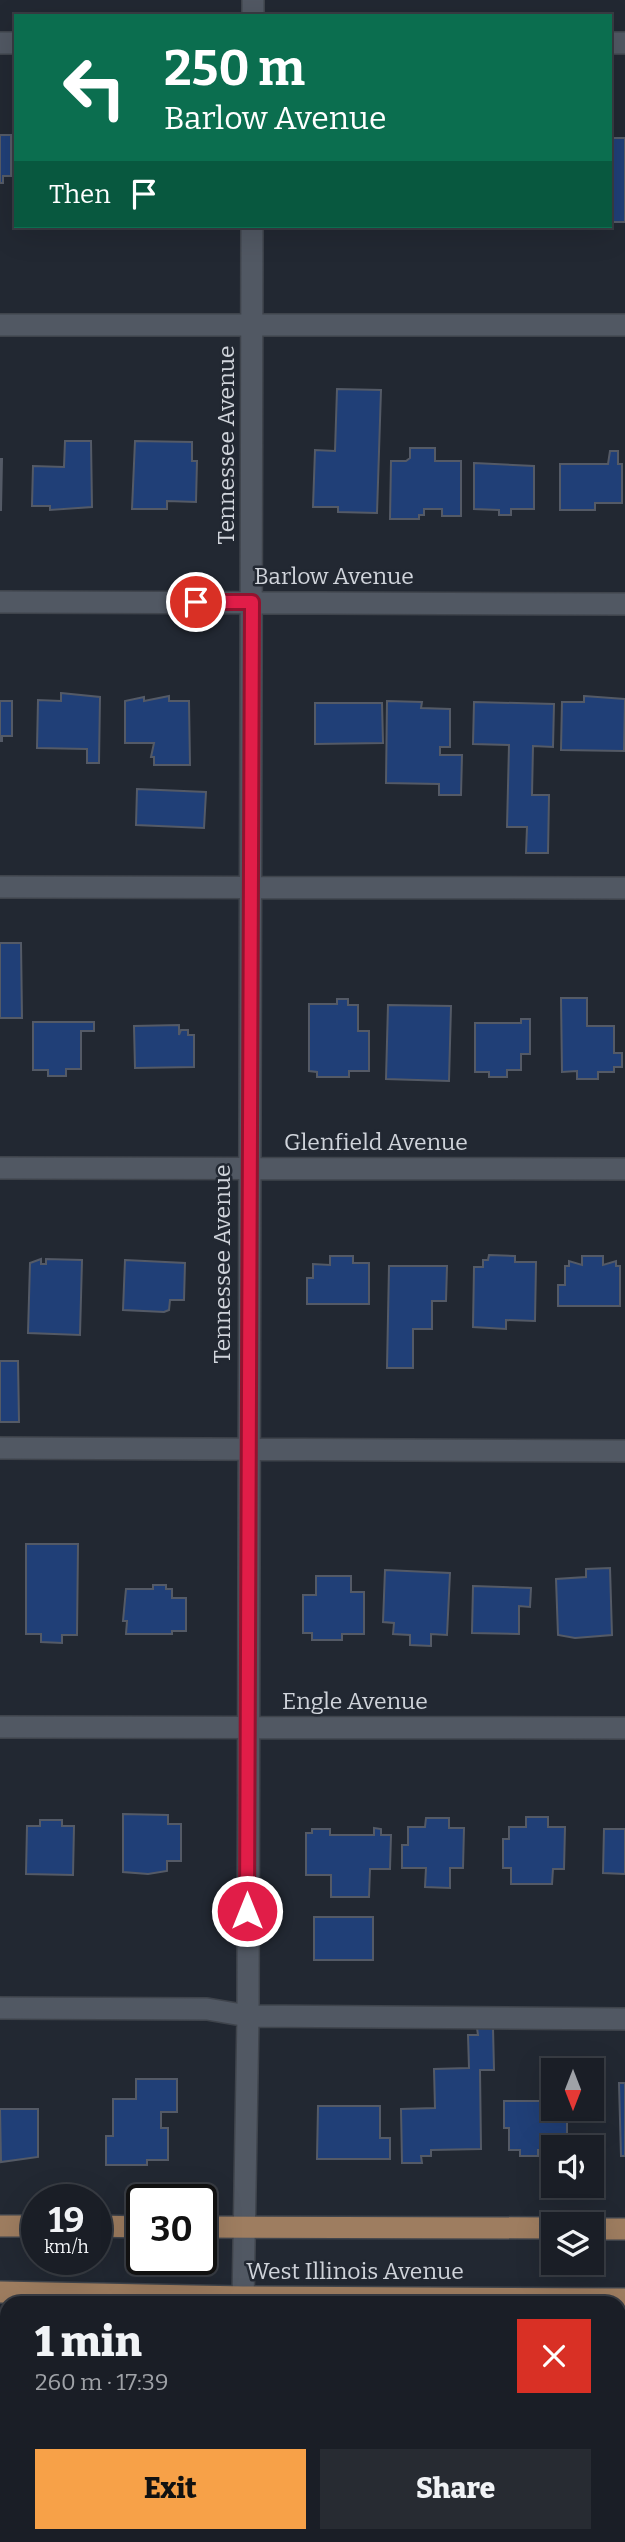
<!DOCTYPE html>
<html lang="en">
<head>
<meta charset="utf-8">
<style>
  :root { --surface:#1a1e26; --page:#272b32; --text:#f1f3f6; --muted:#9fa2a7; --line:#383c43; --accent:#f7a148 }
  body { margin:0; font-family:Bitter,serif; background:var(--page); color:var(--text); height:100vh; display:flex; flex-direction:column; font-size:26px; white-space:nowrap }
  * { box-sizing:border-box; margin:0 }
  p { font-size:23px; color:var(--muted) }
  .icon { flex:none; width:38px; height:38px; fill:none; stroke:currentColor; stroke-width:2; stroke-linecap:round; stroke-linejoin:round }
  .map { position:relative; flex:1; overflow:hidden }
  .side { position:absolute; left:0px; top:2296px; width:626px; height:247px; display:flex; flex-direction:column; background:var(--surface); border-radius:21px 21px 0 0; box-shadow:0 7px 28px #0002,0 0 0 2px var(--line) }
  .side>* { flex:none }
  .guide { position:absolute; left:14px; top:14px; width:598px; height:214px; border-radius:0px; box-shadow:0 7px 28px #0002,0 0 0 2px var(--line); background:#0b6e4f; color:#fff; overflow:hidden }
  .needle { width:46px; rotate:180deg }
  .tools { position:absolute; left:541px; top:2058px; display:grid; gap:14px }
  .tools a { display:grid; place-items:center; width:63px; height:63px; border-radius:0px; background:var(--surface); box-shadow:0 7px 28px #0002,0 0 0 2px var(--line); font-size:35px }
  .speed { position:absolute; left:21px; top:2184px; display:flex; gap:14px; font-size:35px; font-weight:700; text-align:center }
  .speed>* { display:grid; place-content:center; width:91px; height:91px; border-radius:50%; background:var(--surface); box-shadow:0 7px 28px #0002,0 0 0 2px var(--line); line-height:1 }
  .speed small { font-size:18px; font-weight:400 }
  .speed .limit { border:4px solid #111; border-radius:10px; background:#fff; color:#111 }
  .pin { position:absolute; display:grid; place-items:center; width:60px; height:60px; color:#fff; margin:-30px; border:4px solid #fff; border-radius:50%; box-shadow:0 2px 7px #0007 }
  .me { position:absolute; width:77px; margin:-38px; rotate:0deg; stroke-linejoin:round; filter:drop-shadow(0 0 5px #0008) }
  .turn { display:flex; align-items:center; gap:24px; height:147px; padding:0 35px; font-size:32px }
  .turn .icon { width:91px; height:91px; stroke-width:2.5 }
  .turn b { display:block; font-size:49px; line-height:60px }
  .then { display:flex; align-items:center; height:66px; padding:0 35px; background:#0003; gap:14px; font-size:26px }
  .round { display:grid; place-items:center; flex:none; width:74px; height:74px; border-radius:0px; background:var(--page) }
  .summary { display:flex; align-items:center; justify-content:space-between; height:119px; padding:0 35px }
  h1 { font-size:42px; font-weight:800; line-height:52px }
  .action { display:flex; gap:14px; margin-top:auto; padding:14px 35px }
  .action a { flex:1; height:80px; border-radius:0px; background:var(--accent); color:#111; font-size:28px; font-weight:800; line-height:80px; text-align:center }
  .action a+a { background:var(--page); color:var(--text) }
  .map>svg:first-child { display:block }
  .building { fill:#203f77; stroke:#545a66; stroke-width:2 }
  .lines { fill:none; stroke-linecap:round; stroke-linejoin:round }
  .minor-casing { stroke:#3f444c; stroke-width:24 }
  .major-casing { stroke:#3f444c; stroke-width:24 }
  .minor { stroke:#515863; stroke-width:21 }
  .major { stroke:#9e7d60; stroke-width:21 }
  .route-casing { stroke:#92132f; stroke-width:18 }
  .route { stroke:#e11d48; stroke-width:12 }
  .labels { text-anchor:middle; stroke-width:5; stroke-linejoin:round; paint-order:stroke }
  .street-label { font-size:23px; fill:#d0d4db; stroke:#222832 }
</style>
</head>
<body>
<div class="map">
<svg width="625" height="2542" viewBox="0 0 625 2542">
  <rect width="100%" height="100%" fill="#222832"/>
  <path class="building" d="M 0,135 L 11,135 L 11,176 L 3,176 L 3,183 L 0,183 Z
    M 611,138 L 625,138 L 625,222 L 611,222 Z
    M 337,389 L 381,390 L 377,513 L 338,512 L 338,507 L 313,507 L 315,450 L 335,451 Z
    M 65,441 L 91,441 L 92,507 L 50,510 L 50,506 L 32,506 L 33,466 L 64,467 Z
    M 135,441 L 192,442 L 192,461 L 197,461 L 196,502 L 167,501 L 167,509 L 132,509 Z
    M 410,448 L 435,448 L 435,461 L 461,461 L 461,516 L 442,516 L 442,509 L 424,509 L 424,515 L 419,515 L 419,519 L 390,519 L 391,461 L 406,461 L 410,458 Z
    M 610,451 L 618,451 L 618,464 L 622,464 L 622,503 L 595,503 L 595,510 L 560,510 L 560,464 L 608,464 Z
    M 0,459 L 2,459 L 1,510 L 0,510 Z
    M 474,463 L 534,466 L 534,509 L 511,509 L 511,515 L 499,515 L 499,510 L 474,509 Z
    M 61,693 L 100,697 L 99,763 L 87,763 L 87,749 L 37,748 L 38,700 L 61,701 Z
    M 169,696 L 169,701 L 189,701 L 190,765 L 154,765 L 154,757 L 151,757 L 154,743 L 125,743 L 125,701 L 144,697 L 144,701 Z
    M 584,696 L 625,699 L 624,751 L 561,750 L 562,702 L 584,702 Z
    M 0,701 L 12,701 L 12,736 L 2,736 L 2,741 L 0,741 Z
    M 387,701 L 422,702 L 421,708 L 450,709 L 450,747 L 440,747 L 440,755 L 462,755 L 461,795 L 439,795 L 439,784 L 386,783 Z
    M 474,702 L 554,704 L 553,747 L 533,746 L 532,795 L 549,795 L 548,853 L 526,853 L 527,827 L 507,827 L 509,745 L 473,744 Z
    M 315,703 L 382,703 L 383,743 L 315,744 Z
    M 137,789 L 206,792 L 204,828 L 136,825 Z
    M 0,943 L 21,943 L 22,1018 L 0,1018 Z
    M 561,998 L 587,998 L 587,1026 L 614,1026 L 614,1053 L 622,1053 L 622,1067 L 614,1067 L 614,1072 L 598,1072 L 598,1079 L 577,1079 L 577,1071 L 562,1072 Z
    M 337,999 L 348,999 L 348,1005 L 358,1005 L 358,1031 L 369,1031 L 369,1071 L 349,1071 L 349,1077 L 317,1077 L 317,1072 L 309,1071 L 309,1004 L 337,1004 Z
    M 388,1005 L 451,1006 L 449,1081 L 386,1079 Z
    M 521,1019 L 530,1019 L 530,1054 L 521,1054 L 521,1070 L 507,1070 L 507,1077 L 489,1077 L 489,1072 L 475,1072 L 475,1023 L 521,1023 Z
    M 33,1022 L 94,1022 L 94,1031 L 81,1031 L 81,1069 L 66,1069 L 66,1076 L 48,1076 L 48,1070 L 33,1070 Z
    M 179,1025 L 179,1035 L 181,1030 L 188,1030 L 188,1035 L 194,1035 L 194,1067 L 135,1068 L 134,1026 Z
    M 489,1255 L 515,1256 L 515,1262 L 536,1262 L 535,1321 L 506,1320 L 506,1329 L 473,1327 L 474,1267 L 483,1267 L 483,1260 L 488,1260 Z
    M 330,1256 L 353,1256 L 353,1263 L 369,1263 L 369,1304 L 307,1304 L 307,1278 L 313,1278 L 313,1264 L 330,1265 Z
    M 582,1256 L 603,1256 L 603,1265 L 616,1261 L 616,1266 L 620,1266 L 620,1306 L 558,1306 L 558,1285 L 565,1285 L 565,1266 L 569,1266 L 569,1261 L 582,1265 Z
    M 41,1259 L 41,1264 L 46,1264 L 46,1259 L 82,1260 L 80,1335 L 28,1333 L 30,1263 Z
    M 125,1260 L 185,1263 L 184,1300 L 170,1300 L 169,1310 L 164,1312 L 123,1310 Z
    M 389,1266 L 447,1266 L 446,1301 L 432,1301 L 432,1329 L 413,1329 L 413,1368 L 387,1368 Z
    M 0,1361 L 18,1361 L 19,1422 L 0,1422 Z
    M 26,1544 L 78,1544 L 77,1635 L 62,1635 L 62,1643 L 41,1642 L 41,1634 L 26,1634 Z
    M 610,1568 L 612,1635 L 575,1638 L 558,1635 L 556,1579 L 586,1577 L 586,1569 Z
    M 385,1570 L 450,1573 L 447,1635 L 431,1634 L 431,1646 L 410,1645 L 410,1635 L 393,1634 L 394,1623 L 383,1622 Z
    M 316,1576 L 351,1576 L 351,1592 L 364,1592 L 364,1634 L 342,1634 L 342,1640 L 312,1640 L 312,1633 L 303,1633 L 303,1595 L 316,1595 Z
    M 153,1585 L 166,1585 L 166,1589 L 172,1589 L 172,1598 L 186,1598 L 186,1631 L 172,1631 L 172,1634 L 126,1634 L 127,1621 L 123,1621 L 126,1589 L 153,1589 Z
    M 473,1586 L 531,1588 L 530,1607 L 519,1606 L 519,1634 L 472,1633 Z
    M 123,1814 L 168,1815 L 168,1824 L 181,1824 L 181,1861 L 167,1861 L 167,1871 L 148,1874 L 123,1872 Z
    M 526,1817 L 548,1817 L 548,1827 L 565,1827 L 564,1869 L 553,1869 L 552,1884 L 511,1884 L 511,1868 L 503,1868 L 503,1839 L 509,1839 L 509,1827 L 526,1827 Z
    M 426,1818 L 449,1818 L 449,1828 L 464,1828 L 463,1868 L 450,1868 L 450,1888 L 425,1887 L 426,1868 L 402,1868 L 402,1845 L 408,1845 L 408,1827 L 425,1827 Z
    M 40,1820 L 62,1820 L 62,1826 L 74,1826 L 73,1875 L 26,1874 L 27,1826 L 40,1826 Z
    M 374,1828 L 381,1829 L 381,1835 L 391,1835 L 390,1869 L 370,1869 L 369,1897 L 331,1897 L 331,1875 L 306,1875 L 306,1833 L 312,1833 L 312,1829 L 330,1829 L 330,1835 L 374,1835 Z
    M 604,1829 L 625,1829 L 625,1874 L 603,1873 Z
    M 314,1917 L 373,1917 L 373,1960 L 314,1960 Z
    M 477,2028 L 493,2028 L 494,2070 L 480,2070 L 481,2149 L 431,2150 L 431,2156 L 421,2156 L 422,2163 L 402,2163 L 401,2109 L 435,2108 L 434,2069 L 469,2068 L 468,2035 L 478,2035 Z
    M 136,2079 L 177,2079 L 177,2112 L 161,2112 L 161,2128 L 168,2128 L 168,2160 L 147,2160 L 147,2165 L 106,2165 L 106,2136 L 113,2136 L 113,2099 L 136,2099 Z
    M 619,2083 L 625,2083 L 625,2156 L 621,2156 Z
    M 504,2101 L 553,2101 L 553,2109 L 567,2109 L 567,2147 L 553,2147 L 553,2156 L 546,2156 L 546,2150 L 538,2150 L 538,2156 L 520,2156 L 520,2150 L 509,2150 L 509,2128 L 504,2128 Z
    M 318,2106 L 380,2106 L 380,2138 L 390,2138 L 390,2159 L 317,2159 Z
    M 0,2109 L 38,2109 L 38,2157 L 1,2162 Z"/>
  <g class="lines">
    <g class="minor-casing">
      <path id="minor" d="M 253,16 L 253,0
        M 0,43 L 16,43
        M 611,43 L 625,43
        M 0,325 L 625,325
        M 0,602 L 625,604
        M 0,887 L 625,888
        M 0,1168 L 625,1169
        M 0,1448 L 625,1451
        M 0,1727 L 625,1728
        M 0,2008 L 207,2009 L 248,2016 L 625,2019
        M 243,2303 L 248,2016 L 252,226
        M 241,2542 L 241,2536"/>
    </g>
    <g class="major-casing">
      <path id="major" d="M 0,2226 L 37,2226
        M 96,2226 L 142,2227
        M 201,2227 L 553,2228
        M 592,2229 L 625,2229
        M 0,2292 L 243,2297 L 625,2299"/>
    </g>
    <use href="#minor" class="minor"/>
    <use href="#major" class="major"/>
  </g>
  <g class="lines">
    <g class="route-casing">
      <path id="route" d="M 196,602 L 252,602 L 247,1911"/>
    </g>
    <use href="#route" class="route"/>
  </g>
  <g class="labels">
    <g class="street-label">
      <text transform="translate(226 445) rotate(-90)" y="8">Tennessee Avenue</text>
      <text x="334" y="584">Barlow Avenue</text>
      <text x="376" y="1150">Glenfield Avenue</text>
      <text transform="translate(222 1264) rotate(-90)" y="8">Tennessee Avenue</text>
      <text x="355" y="1709">Engle Avenue</text>
      <text x="355" y="2279">West Illinois Avenue</text>
    </g>
  </g>
</svg>
<div class="tools">
<a><svg class="needle" viewBox="-14 -14 28 28"><path d="M0-13l5 13h-10z" fill="#e53935"/><path d="M0 13l5-13h-10z" fill="#9fa2a7"/></svg></a>
<a><svg class="icon" aria-label="sound" viewBox="0 0 24 24"><path d="M4 9h4l5-4v14l-5-4H4zM17 9q2 3 0 6"/></svg></a>
<a><svg class="icon" aria-label="layers" viewBox="0 0 24 24"><path d="M12 4l9 5-9 5-9-5zM3 14l9 5 9-5"/></svg></a>
</div>
<div class="speed"><div>19<small>km/h</small></div><div class="limit">30</div></div>
<div class="pin" style="left:196px;top:602px;background:#d93025"><svg class="icon" aria-label="arrive" viewBox="0 0 24 24"><path d="M6 21V4h12l-3 4 3 4H6"/></svg></div>
<svg class="me" style="left:247px;top:1911px" viewBox="-20 -20 40 40"><circle r="17" fill="#e11d48" stroke="#fff" stroke-width="3"/><path d="M0-11L8 9 0 5-8 9z" fill="#fff"/></svg>
<div class="guide">
<div class="turn"><svg class="icon" aria-label="left" viewBox="0 0 24 24"><path d="M17 20v-9H6M10 6l-5 5 5 5"/></svg><div><b>250 m</b>Barlow Avenue</div></div>
<div class="then">Then<svg class="icon" aria-label="arrive" viewBox="0 0 24 24"><path d="M6 21V4h12l-3 4 3 4H6"/></svg></div>
</div>
<section class="side">
<div class="summary"><div><h1>1 min</h1><p>260 m · 17:39</p></div><a class="round" style="background:#d93025;color:#fff"><svg class="icon" aria-label="close" viewBox="0 0 24 24"><path d="M6 6l12 12M18 6L6 18"/></svg></a></div>
<div class="action"><a>Exit</a><a>Share</a></div>
</section>
</div>
</body>
</html>
